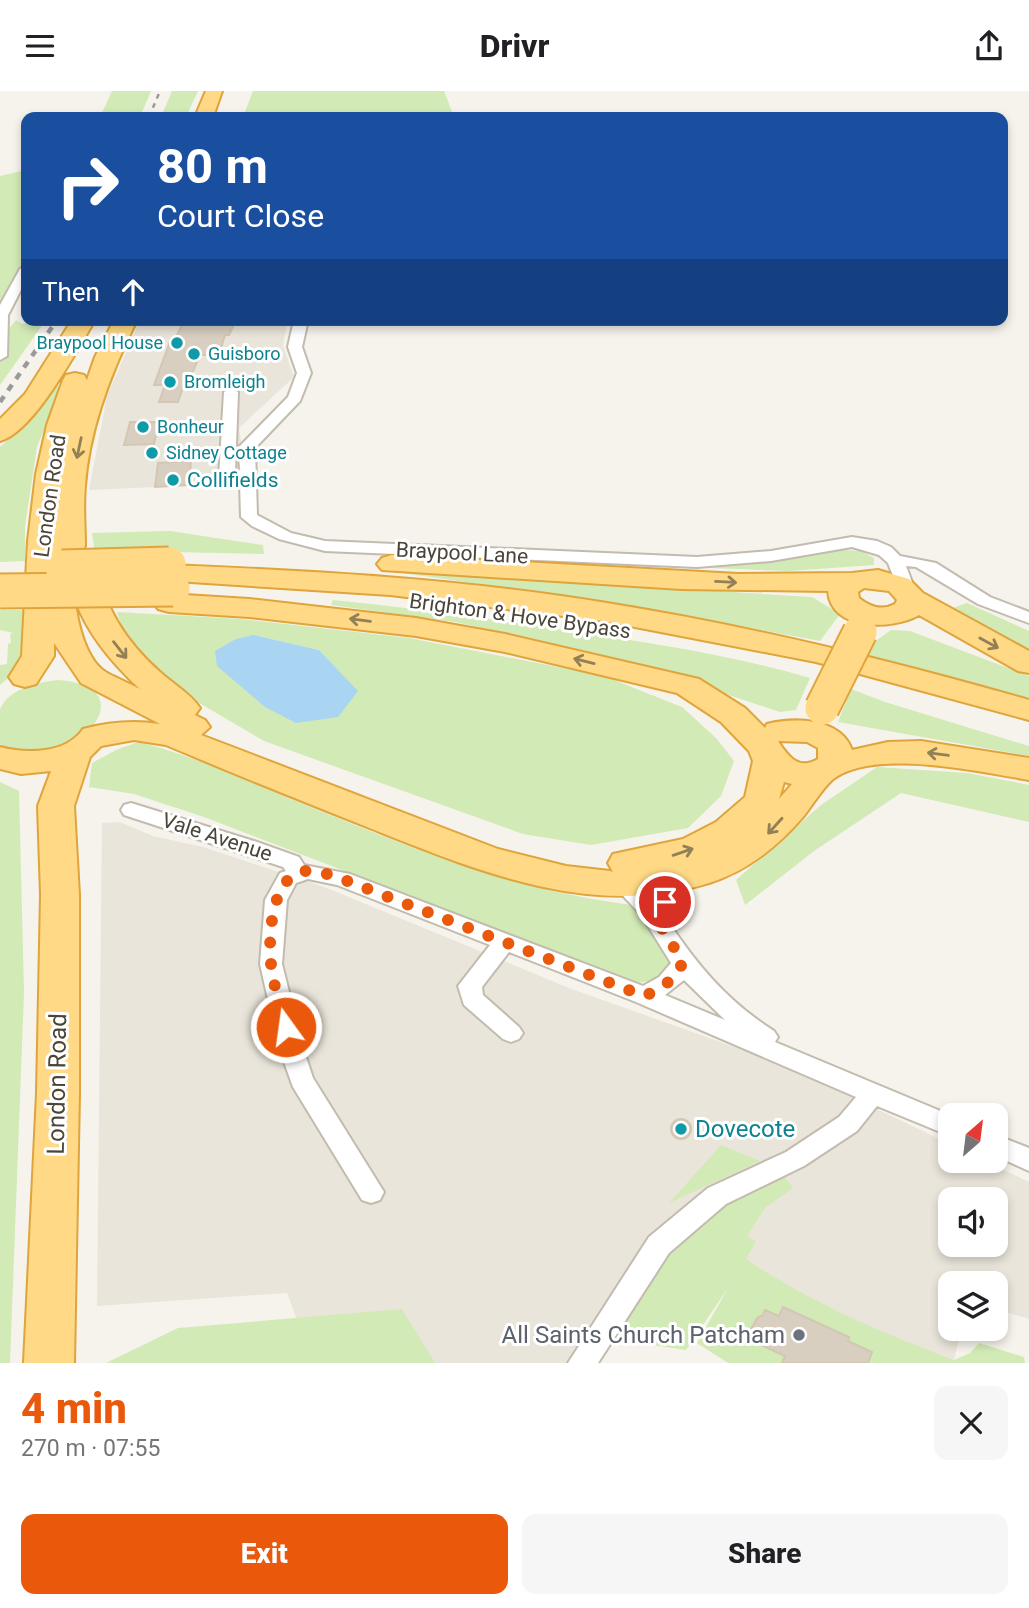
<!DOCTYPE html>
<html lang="en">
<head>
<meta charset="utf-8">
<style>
  :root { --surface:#fff; --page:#f6f6f6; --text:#202124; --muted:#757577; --accent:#ea580c }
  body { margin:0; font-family:Roboto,sans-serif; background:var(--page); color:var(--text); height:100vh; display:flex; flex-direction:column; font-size:26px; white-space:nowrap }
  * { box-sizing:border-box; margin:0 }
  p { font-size:23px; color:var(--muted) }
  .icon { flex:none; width:38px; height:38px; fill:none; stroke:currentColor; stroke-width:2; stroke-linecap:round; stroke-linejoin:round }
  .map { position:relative; height:1272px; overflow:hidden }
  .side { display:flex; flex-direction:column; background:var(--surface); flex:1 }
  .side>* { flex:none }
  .guide { position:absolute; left:21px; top:21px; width:987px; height:214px; border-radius:14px; box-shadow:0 4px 10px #0003; background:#1a4fa0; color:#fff; overflow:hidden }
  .needle { width:46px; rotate:28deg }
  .buttons { position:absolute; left:938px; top:1012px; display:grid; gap:14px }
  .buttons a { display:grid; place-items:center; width:70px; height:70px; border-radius:14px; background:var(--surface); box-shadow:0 4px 10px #0003; font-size:35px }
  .pin { position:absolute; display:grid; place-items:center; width:60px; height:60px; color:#fff; margin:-30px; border:4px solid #fff; border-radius:50%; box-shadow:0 2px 7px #0007 }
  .me { position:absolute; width:77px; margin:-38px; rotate:346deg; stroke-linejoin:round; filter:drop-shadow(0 0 5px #0008) }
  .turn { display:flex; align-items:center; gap:24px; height:147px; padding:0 21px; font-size:32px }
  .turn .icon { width:91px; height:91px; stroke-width:2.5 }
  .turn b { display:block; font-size:49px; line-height:60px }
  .then { display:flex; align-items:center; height:66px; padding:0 21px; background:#0003; gap:14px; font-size:26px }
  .round { display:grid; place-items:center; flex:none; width:74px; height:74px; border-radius:14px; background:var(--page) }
  .head { display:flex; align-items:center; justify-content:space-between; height:119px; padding:0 21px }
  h1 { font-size:42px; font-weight:800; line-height:52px; color:var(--accent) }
  .primary-button { display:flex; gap:14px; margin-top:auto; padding:14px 21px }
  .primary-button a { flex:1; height:80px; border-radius:14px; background:var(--accent); color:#fff; font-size:28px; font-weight:800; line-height:80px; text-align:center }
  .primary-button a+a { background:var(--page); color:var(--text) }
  header { display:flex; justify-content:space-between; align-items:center; height:91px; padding:0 21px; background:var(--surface); font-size:32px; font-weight:800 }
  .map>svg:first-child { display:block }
  .residential { fill:#eae5da; fill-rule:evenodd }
  .green { fill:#d2eab5; fill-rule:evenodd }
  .water { fill:#a9d4f2 }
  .building { fill:#d8cfc1; stroke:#d3c7b4; stroke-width:2 }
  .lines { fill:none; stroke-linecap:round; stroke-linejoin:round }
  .minor-casing { stroke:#c2bbae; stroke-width:4 }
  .trunk-casing { stroke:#e0a43c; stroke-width:4 }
  .minor { fill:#fff; fill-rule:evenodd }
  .trunk { fill:#ffd985; fill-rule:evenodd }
  .rail-far1 { stroke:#9a9a9a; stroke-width:2.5; stroke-dasharray:5 5; stroke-linecap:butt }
  .rail { stroke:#9a9a9a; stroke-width:4.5; stroke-dasharray:7 7; stroke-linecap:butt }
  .trunk-bridge-casing { stroke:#e0a43c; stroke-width:37; stroke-linecap:butt }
  .trunk-bridge { stroke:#ffd985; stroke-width:33 }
  .oneway { stroke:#938057 }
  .route { stroke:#ea580c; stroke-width:12; stroke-dasharray:0 21.6 }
  .culture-dot { fill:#0f9aa8; stroke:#fff; stroke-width:2.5 }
  .worship-dot { fill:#6b7280; stroke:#fff; stroke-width:2.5 }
  .labels { text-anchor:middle; stroke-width:6; stroke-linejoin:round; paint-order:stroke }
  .far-culture-label { font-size:18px; fill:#0d838f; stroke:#fff; text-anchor:start }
  .culture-label { font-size:21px; fill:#0d838f; stroke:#fff; text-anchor:start }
  .street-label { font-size:21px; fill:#4b4439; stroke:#fff }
  .near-street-label { font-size:24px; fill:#4b4439; stroke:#fff }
  .near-culture-label { font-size:24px; fill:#0d838f; stroke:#fff; text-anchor:start }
  .near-worship-label { font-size:24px; fill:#5b616d; stroke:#fff; text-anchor:end }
</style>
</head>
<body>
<header><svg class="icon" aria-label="menu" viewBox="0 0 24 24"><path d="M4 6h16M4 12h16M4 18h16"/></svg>Drivr<svg class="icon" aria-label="share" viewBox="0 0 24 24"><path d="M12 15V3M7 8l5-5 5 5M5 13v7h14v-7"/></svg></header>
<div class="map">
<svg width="1029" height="1272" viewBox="0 0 1029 1272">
  <rect width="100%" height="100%" fill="#f6f3ec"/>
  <path class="residential" d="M 140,229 L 288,229 L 283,254 L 294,286 L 239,337 L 248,392 L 89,399 L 107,305 Z
    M 120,731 L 153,745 L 203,756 L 327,797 L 569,897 L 782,973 L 950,1053 L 950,1069 L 983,1069 L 1029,1091 L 1029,1228 L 996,1218 L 996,1192 L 950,1192 L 950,1237 L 962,1237 L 954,1269 L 873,1239 L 661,1138 L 582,1272 L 313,1272 L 287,1202 L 97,1215 L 102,732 ZM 950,1108 L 996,1108 L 996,1153 L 950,1153 Z"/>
  <path class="green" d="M 112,0 L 151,0 L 140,26 L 100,26 Z
    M 172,0 L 198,0 L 186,26 L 161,26 Z
    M 253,0 L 444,0 L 454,26 L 243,26 Z
    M 26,79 L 26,172 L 0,215 L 0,85 Z
    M 16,229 L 22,233 L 46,229 L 0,294 L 0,272 L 8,261 L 6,241 Z
    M 56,295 L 61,296 L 37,356 L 25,435 L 25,470 L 0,471 L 0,356 L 34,325 Z
    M 170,440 L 263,454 L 264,463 L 172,461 L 95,463 L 92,442 Z
    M 842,459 L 861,460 L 874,467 L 874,474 L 789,480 L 710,477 Z
    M 388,480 L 812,506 L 840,523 L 820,550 L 622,513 Z
    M 333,509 C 413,517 491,528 570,540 C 652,552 731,564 810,587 L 796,619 L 780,621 L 620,568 L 455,531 L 331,514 Z
    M 967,512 L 1029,540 L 1029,564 L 944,520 Z
    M 0,519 L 25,519 L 30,538 L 19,578 L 0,594 L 0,574 L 7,573 L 8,553 L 11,552 L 10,543 L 13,542 L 0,539 Z
    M 117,521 L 240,528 L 409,547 L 604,585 L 682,616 L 716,647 L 734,670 L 721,705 L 688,737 L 591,754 L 523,743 L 264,650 L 170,595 L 123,541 ZM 254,544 L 319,559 L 357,600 Z
    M 891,539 L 910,540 L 1029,585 L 1029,610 L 867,565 L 873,552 Z
    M 58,589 C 140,595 90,663 31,661 C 19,661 9,661 0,653 C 0,643 0,628 0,619 C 7,598 39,591 58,589 Z
    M 851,598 L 885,611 L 1029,655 L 1029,665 L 838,631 Z
    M 139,651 C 196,665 249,691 303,713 C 414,758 513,799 632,814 L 672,873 L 656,889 L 637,892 L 204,726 L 134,703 L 89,696 L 92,672 L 118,658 Z
    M 877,676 L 967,682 L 1029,694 L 1029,731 L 901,702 L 814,760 L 745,814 L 736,789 L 821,714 Z
    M 0,691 L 19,700 L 24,901 L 10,1272 L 0,1272 Z
    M 721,1054 L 760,1070 L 669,1112 Z
    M 784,1085 L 793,1097 L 765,1117 L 747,1145 L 756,1150 L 746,1168 C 813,1213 880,1241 954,1269 L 970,1262 L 979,1252 L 1024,1266 L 1025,1272 L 728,1272 L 697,1252 L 728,1197 L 686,1259 L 604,1247 C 628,1216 649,1181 675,1152 C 703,1120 746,1101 784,1085 Z
    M 402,1218 L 435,1272 L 106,1272 L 178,1237 Z"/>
  <path class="water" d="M 254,544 L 319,559 L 358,600 L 338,626 L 296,632 L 265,616 L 217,575 L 215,560 L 236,548 Z"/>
  <path class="building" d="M 184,230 L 235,231 L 229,244 L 225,244 L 219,264 L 200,264 L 191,285 L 187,285 L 178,311 L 159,311 L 165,294 L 154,294 L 171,248 L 175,248 Z
    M 130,331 L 159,331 L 154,353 L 124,354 Z
    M 191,370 L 189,394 L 155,396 L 158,372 Z
    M671 1038a10 10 0 1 1 20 0a10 10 0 1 1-20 0Z
    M 783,1216 L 849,1246 L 848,1250 L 872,1261 L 868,1272 L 782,1272 L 785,1265 L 761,1254 L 763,1249 L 749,1242 L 757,1227 L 763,1224 L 765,1219 L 779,1225 Z"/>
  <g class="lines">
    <g class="minor-casing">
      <path id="minor" d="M 26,174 L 26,189 L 8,224 L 7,265 L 0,269 L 0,214 L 20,178 Z
        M 294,229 L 308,229 L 302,256 L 311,282 L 300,310 L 255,357 L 257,424 L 291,442 L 325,450 L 697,466 L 771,460 L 852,446 L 877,450 L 891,456 L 900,465 L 936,472 L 990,506 L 1029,521 L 1029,532 L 978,513 L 916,476 L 906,475 L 915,499 L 906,504 L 900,503 L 888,472 L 879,464 L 852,456 L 771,470 L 697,476 L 325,460 L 279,448 L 252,435 L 241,426 L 240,391 L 227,392 L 219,387 L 224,301 L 231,297 L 238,301 L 235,382 L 240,382 L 239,356 L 288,306 L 297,282 L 288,256 Z
        M 131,712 L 257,751 L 299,766 L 304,774 L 350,783 L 643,895 L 659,886 L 671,872 L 641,824 L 612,793 L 615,788 C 632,783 643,797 653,809 C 660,794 669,776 688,782 L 691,787 L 678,802 L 666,827 C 696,873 727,910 774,940 L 778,946 L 775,951 L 950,1024 L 950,1045 L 877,1015 L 857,1040 L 804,1075 L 726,1113 L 669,1162 L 598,1272 L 568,1272 L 649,1146 L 708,1097 L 786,1061 L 839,1026 L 856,1006 L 636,911 L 509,861 L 482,896 L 483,904 L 519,936 L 523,942 L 519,948 L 511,951 L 503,948 L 464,914 L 458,895 L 490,854 L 337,794 L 308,788 L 296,792 L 287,809 L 282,873 L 303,957 L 313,987 L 384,1101 L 380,1109 L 371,1112 L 362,1109 L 293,996 L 279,957 L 260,873 L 265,809 L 280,782 L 286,780 L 283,776 L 124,724 L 121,719 L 124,714 ZM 684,889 L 725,929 L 665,904 Z
        M 996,1044 L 1029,1057 L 1029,1080 L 996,1065 Z"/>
    </g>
    <g class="trunk-casing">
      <path id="trunk" d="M 206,0 L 222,0 L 213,26 L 195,26 Z
        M 72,229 L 95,229 C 77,259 34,341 0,350 L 0,328 L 25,303 Z
        M 114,229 L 137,229 C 112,279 89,338 85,395 C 83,415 85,435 85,455 L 80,463 L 91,465 L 96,471 C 104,516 125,550 160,581 C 173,593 190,602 200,617 L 195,624 L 205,629 L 210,636 L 201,644 L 498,758 L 566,775 L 610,780 L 613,781 L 608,772 L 613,763 L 683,748 L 716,731 L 745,706 L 753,670 L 749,660 L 721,631 L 677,602 L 505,561 L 416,545 L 249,526 L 169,521 L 158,518 L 154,512 L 158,506 L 169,503 L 249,508 L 416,527 L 505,543 L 699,588 L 745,617 L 765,637 L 767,633 C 795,626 841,627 852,659 L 888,651 L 921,650 L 1029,667 L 1029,689 C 981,681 872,656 832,689 C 821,699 812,715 803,726 C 777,756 747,780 709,792 C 592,829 475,779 367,736 C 299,709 232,682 166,654 L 134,649 L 101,655 L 90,666 L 74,715 L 79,804 L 79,1002 L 74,1272 L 24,1272 L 37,1002 L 41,804 L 38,715 L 51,680 L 21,683 L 0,678 L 0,656 C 27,663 66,663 83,638 C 109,631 133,629 160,633 L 81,592 L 54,552 L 54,565 L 36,593 L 25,596 L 14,593 L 9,586 L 22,565 L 28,450 L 36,383 L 47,334 L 63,289 L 66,284 L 75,282 L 84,284 L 87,289 L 95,266 ZM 75,508 C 87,543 113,573 140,598 C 130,593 119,588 109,583 C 86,572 77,531 75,508 ZM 778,650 L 807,651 L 818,657 L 818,668 C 798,680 788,665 778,650 ZM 784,691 L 792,693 L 779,708 Z
        M 392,464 L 738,483 L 852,482 L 878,479 L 909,488 L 923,502 L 1029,560 L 1029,582 L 1018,580 L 919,524 C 893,539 831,541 828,500 L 681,498 L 382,479 L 377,473 L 382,467 ZM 864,497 L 889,500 L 897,509 L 895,513 C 882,520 870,516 859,507 L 858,501 Z
        M 170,474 C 316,480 462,488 607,512 C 750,535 890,569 1029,609 L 1029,629 L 816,571 L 604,530 L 390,504 L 160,489 L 155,483 L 160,477 Z"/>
    </g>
    <use href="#minor" class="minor"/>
    <use href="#trunk" class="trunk"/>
    <path class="rail-far1" d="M 149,26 L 160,0"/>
    <path class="rail" d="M 0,311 L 57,229"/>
    <g class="trunk-bridge-casing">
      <path id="trunk-bridge" d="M 62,476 L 169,473
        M 0,500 L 173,498
        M 822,617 L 860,541"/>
    </g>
    <use href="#trunk-bridge" class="trunk-bridge"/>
  </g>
  <defs><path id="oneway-shaft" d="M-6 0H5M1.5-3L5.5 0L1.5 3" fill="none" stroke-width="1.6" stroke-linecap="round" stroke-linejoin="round" transform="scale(1.75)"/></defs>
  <g class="oneway">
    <use href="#oneway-shaft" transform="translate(79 357) rotate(102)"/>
    <use href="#oneway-shaft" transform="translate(726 491) rotate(3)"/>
    <use href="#oneway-shaft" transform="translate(360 529) rotate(-172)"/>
    <use href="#oneway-shaft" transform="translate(989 552) rotate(29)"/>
    <use href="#oneway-shaft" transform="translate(120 559) rotate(52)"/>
    <use href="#oneway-shaft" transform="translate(584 570) rotate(-166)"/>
    <use href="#oneway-shaft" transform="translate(938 663) rotate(-173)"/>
    <use href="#oneway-shaft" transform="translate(775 735) rotate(132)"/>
    <use href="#oneway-shaft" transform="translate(683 761) rotate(-19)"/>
  </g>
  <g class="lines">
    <path class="route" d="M 286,936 C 281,916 273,894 271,873 C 268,847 271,784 305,780 C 317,779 330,784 342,788 L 644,905 C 663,897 673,890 683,871 L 655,826 L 665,811"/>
  </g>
  <g class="culture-dot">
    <circle cx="177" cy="252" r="7"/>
    <circle cx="194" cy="263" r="7"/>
    <circle cx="170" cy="291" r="7"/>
    <circle cx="143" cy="336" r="7"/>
    <circle cx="152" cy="362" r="7"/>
    <circle cx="173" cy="389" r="7"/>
    <circle cx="681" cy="1038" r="7"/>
  </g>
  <circle class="worship-dot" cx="799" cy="1244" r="7"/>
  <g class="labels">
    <g class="far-culture-label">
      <text x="163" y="258" text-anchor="end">Braypool House</text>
      <text x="208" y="269">Guisboro</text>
      <text x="184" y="297">Bromleigh</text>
      <text x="157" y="342">Bonheur</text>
      <text x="166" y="368">Sidney Cottage</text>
    </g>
    <g class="culture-label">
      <text x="187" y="396">Collifields</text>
    </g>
    <g class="street-label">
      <text transform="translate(50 405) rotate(-82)" y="7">London Road</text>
      <text transform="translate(462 462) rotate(3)" y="7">Braypool Lane</text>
      <text transform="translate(520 525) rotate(8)" y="7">Brighton &amp; Hove Bypass</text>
      <text transform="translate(217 746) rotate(18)" y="7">Vale Avenue</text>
    </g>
    <g class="near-street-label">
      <text transform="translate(57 993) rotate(-89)" y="8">London Road</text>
    </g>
    <g class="near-culture-label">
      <text x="695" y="1046">Dovecote</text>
    </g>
    <g class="near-worship-label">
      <text x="785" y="1252">All Saints Church Patcham</text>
    </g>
  </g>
</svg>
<div class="buttons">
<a><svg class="needle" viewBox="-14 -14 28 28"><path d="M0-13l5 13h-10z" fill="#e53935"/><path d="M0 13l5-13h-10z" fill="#757577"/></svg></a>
<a><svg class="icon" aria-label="sound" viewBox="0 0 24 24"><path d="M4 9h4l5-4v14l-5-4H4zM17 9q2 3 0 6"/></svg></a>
<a><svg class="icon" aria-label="layers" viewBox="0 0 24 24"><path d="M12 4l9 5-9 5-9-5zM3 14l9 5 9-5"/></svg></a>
</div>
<div class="pin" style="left:665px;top:811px;background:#d93025"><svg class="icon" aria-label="arrive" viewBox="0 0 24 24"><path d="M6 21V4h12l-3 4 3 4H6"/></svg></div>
<svg class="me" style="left:286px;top:936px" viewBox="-20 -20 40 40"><circle r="17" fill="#ea580c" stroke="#fff" stroke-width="3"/><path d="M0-11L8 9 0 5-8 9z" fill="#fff"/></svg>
<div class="guide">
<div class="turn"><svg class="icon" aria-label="right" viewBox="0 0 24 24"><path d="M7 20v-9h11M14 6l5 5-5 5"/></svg><div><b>80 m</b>Court Close</div></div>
<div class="then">Then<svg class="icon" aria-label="ahead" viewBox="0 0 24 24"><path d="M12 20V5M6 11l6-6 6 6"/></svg></div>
</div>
</div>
<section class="side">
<div class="head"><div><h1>4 min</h1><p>270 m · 07:55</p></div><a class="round"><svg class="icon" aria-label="close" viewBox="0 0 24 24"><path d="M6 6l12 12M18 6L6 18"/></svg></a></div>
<div class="primary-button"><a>Exit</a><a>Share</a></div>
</section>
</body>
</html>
